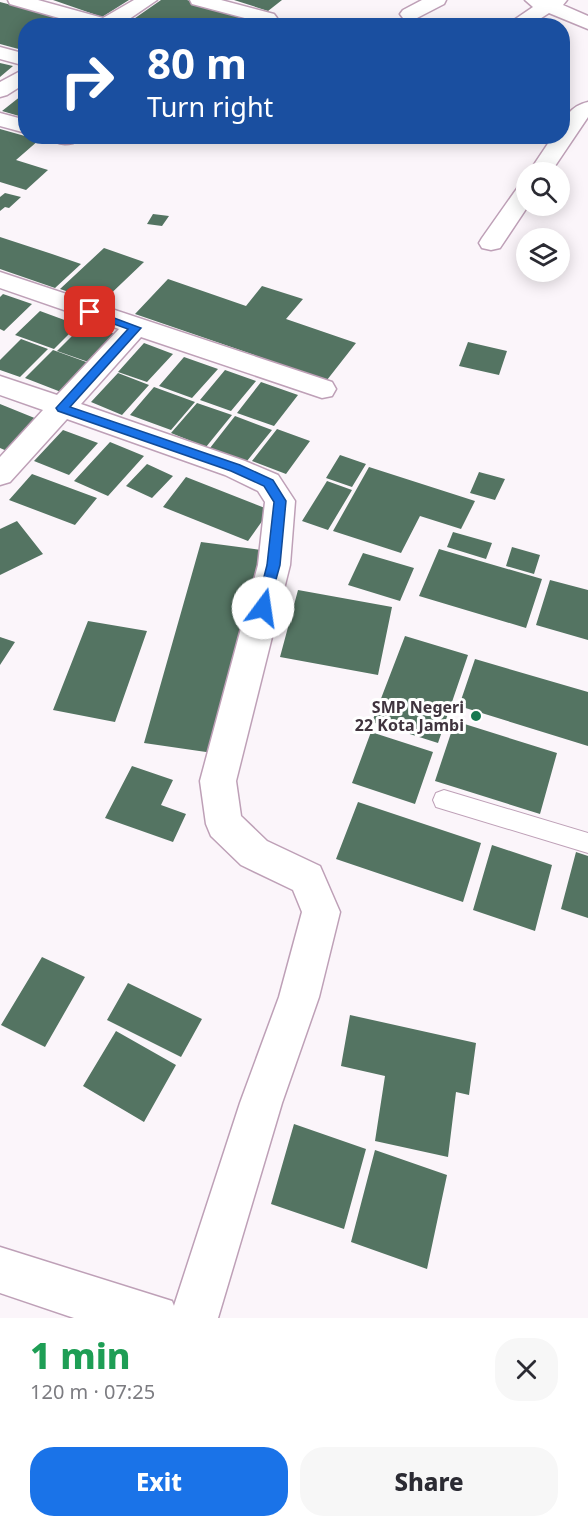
<!DOCTYPE html>
<html lang="en">
<head>
<meta charset="utf-8">
<style>
  :root { --surface:#fff; --page:#f7f7f7; --text:#2b2b33; --muted:#7c7c81; --accent:#1a73e8 }
  body { margin:0; font-family:"Noto Sans",sans-serif; background:var(--page); color:var(--text); height:100vh; display:flex; flex-direction:column; font-size:22px; white-space:nowrap }
  * { box-sizing:border-box; margin:0 }
  p { font-size:20px; color:var(--muted) }
  .icon { flex:none; width:33px; height:33px; fill:none; stroke:currentColor; stroke-width:2; stroke-linecap:round; stroke-linejoin:round }
  .map { position:relative; height:1318px; overflow:hidden }
  .side { display:flex; flex-direction:column; background:var(--surface); flex:1 }
  .side>* { flex:none }
  .top-card { position:absolute; left:18px; top:18px; width:552px; height:126px; border-radius:24px; box-shadow:0 3px 15px #0003; background:#1a4fa0; color:#fff; overflow:hidden }
  .fabs { position:absolute; left:516px; top:162px; display:grid; gap:12px }
  .fabs a { display:grid; place-items:center; width:54px; height:54px; border-radius:50%; background:var(--surface); box-shadow:0 3px 15px #0003; font-size:30px }
  .pin { position:absolute; display:grid; place-items:center; width:51px; height:51px; color:#fff; margin:-26px; border-radius:12px; box-shadow:0 3px 9px #0006 }
  .me { position:absolute; width:66px; margin:-33px; rotate:14deg; stroke-linejoin:round; filter:drop-shadow(0 0 4px #0008) }
  .turn { display:flex; align-items:center; gap:21px; height:126px; padding:0 30px; font-size:27px }
  .turn .icon { width:78px; height:78px; stroke-width:2.5 }
  .turn b { display:block; font-size:42px; line-height:51px }
  .round { display:grid; place-items:center; flex:none; width:63px; height:63px; border-radius:24px; background:var(--page) }
  .overview { display:flex; align-items:center; justify-content:space-between; height:102px; padding:0 30px }
  h1 { font-size:36px; font-weight:800; line-height:45px; color:#1e9e55 }
  .button { display:flex; gap:12px; margin-top:auto; padding:12px 30px }
  .button a { flex:1; height:69px; border-radius:24px; background:var(--accent); color:#fff; font-size:24px; font-weight:800; line-height:69px; text-align:center }
  .button a+a { background:var(--page); color:var(--text) }
  .map>svg:first-child { display:block }
  .building { fill:#547462 }
  .lines { fill:none; stroke-linecap:round; stroke-linejoin:round }
  .lane-casing { stroke:#bea0b7; stroke-width:2 }
  .street-casing { stroke:#bea0b7; stroke-width:3 }
  .secondary-casing { stroke:#bea0b7; stroke-width:3 }
  .lane { fill:#fff; fill-rule:evenodd }
  .street { fill:#fff; fill-rule:evenodd }
  .secondary { fill:#fff; fill-rule:evenodd }
  .route { fill:#1a73e8; stroke:#114b97; stroke-width:1.5 }
  .poi-dot { fill:#177951; stroke:#fff; stroke-width:2 }
  .labels { text-anchor:middle; stroke-width:6; stroke-linejoin:round; paint-order:stroke }
  .poi-label { font-size:16px; font-weight:bold; fill:#40343e; stroke:#fff; text-anchor:end }
</style>
</head>
<body>
<div class="map">
<svg width="588" height="1318" viewBox="0 0 588 1318">
  <rect width="100%" height="100%" fill="#fbf5fa"/>
  <path class="building" d="M 53,0 L 129,0 L 102,17 Z
    M 161,0 L 187,0 L 271,26 L 137,26 L 128,23 Z
    M 234,0 L 282,0 L 268,11 Z
    M 0,2 L 81,23 L 78,26 L 26,26 L 26,51 L 0,44 Z
    M 0,63 L 13,66 L 0,77 Z
    M 26,92 L 26,118 L 2,111 Z
    M 0,129 L 39,140 L 16,160 L 48,170 L 26,190 L 0,182 Z
    M 5,193 L 21,197 L 9,208 L 5,207 L 0,211 L 0,197 Z
    M 153,214 L 169,216 L 162,226 L 147,224 Z
    M 0,237 L 52,254 L 81,264 L 55,288 L 0,269 Z
    M 104,248 L 144,262 L 101,303 L 60,289 Z
    M 168,279 L 246,306 L 262,286 L 303,299 L 286,319 L 356,343 L 327,380 L 135,314 Z
    M 3,294 L 32,304 L 4,331 L 0,329 L 0,297 Z
    M 40,311 L 78,325 L 54,349 L 15,335 Z
    M 85,323 L 120,336 L 94,364 L 57,351 Z
    M 21,339 L 48,349 L 20,377 L 0,370 L 0,360 Z
    M 468,342 L 507,351 L 499,375 L 459,366 Z
    M 144,343 L 173,354 L 147,382 L 118,372 Z
    M 53,350 L 89,363 L 61,392 L 25,378 Z
    M 184,357 L 218,369 L 192,398 L 159,386 Z
    M 225,370 L 256,381 L 231,411 L 200,400 Z
    M 118,373 L 149,385 L 122,415 L 91,402 Z
    M 261,382 L 298,395 L 274,426 L 237,413 Z
    M 154,387 L 195,402 L 171,430 L 130,415 Z
    M 197,403 L 232,415 L 206,447 L 171,433 Z
    M 0,404 L 37,419 L 7,451 L 0,448 Z
    M 235,416 L 272,430 L 247,461 L 210,448 Z
    M 277,429 L 310,441 L 286,474 L 252,461 Z
    M 63,430 L 98,443 L 69,475 L 34,461 Z
    M 110,442 L 144,456 L 108,496 L 74,481 Z
    M 340,455 L 366,464 L 352,487 L 326,478 Z
    M 147,464 L 173,476 L 152,498 L 126,486 Z
    M 369,467 L 475,501 L 461,529 L 420,516 L 401,553 L 333,531 Z
    M 479,472 L 505,479 L 495,500 L 470,493 Z
    M 32,474 L 97,498 L 75,525 L 9,500 Z
    M 186,477 L 270,510 L 248,541 L 163,507 Z
    M 327,481 L 352,490 L 328,530 L 302,521 Z
    M 17,521 L 43,554 L 0,575 L 0,529 Z
    M 453,532 L 492,543 L 486,559 L 447,547 Z
    M 201,542 L 261,550 L 213,753 L 144,743 Z
    M 512,547 L 540,555 L 534,574 L 506,566 Z
    M 439,549 L 542,579 L 526,628 L 419,596 Z
    M 363,553 L 414,568 L 400,601 L 348,585 Z
    M 550,580 L 588,590 L 588,640 L 536,625 Z
    M 298,590 L 392,607 L 378,675 L 280,657 Z
    M 88,621 L 147,631 L 115,722 L 53,710 Z
    M 405,636 L 468,655 L 438,743 L 372,722 Z
    M 0,637 L 15,642 L 0,665 Z
    M 475,659 L 588,692 L 588,746 L 459,706 Z
    M 455,721 L 557,753 L 540,814 L 435,781 Z
    M 371,732 L 433,752 L 415,804 L 352,783 Z
    M 132,766 L 173,780 L 161,805 L 186,814 L 173,842 L 105,818 Z
    M 358,802 L 481,843 L 463,902 L 336,859 Z
    M 492,845 L 552,865 L 535,931 L 473,910 Z
    M 576,852 L 588,856 L 588,918 L 561,909 Z
    M 42,957 L 85,977 L 45,1047 L 1,1025 Z
    M 128,983 L 202,1019 L 181,1057 L 107,1020 Z
    M 350,1015 L 476,1043 L 469,1095 L 456,1092 L 448,1157 L 375,1141 L 385,1076 L 341,1066 Z
    M 116,1031 L 176,1065 L 144,1122 L 83,1086 Z
    M 294,1124 L 366,1149 L 344,1229 L 271,1204 Z
    M 375,1150 L 447,1175 L 427,1269 L 351,1242 Z"/>
  <g class="lines">
    <g class="lane-casing">
      <path id="lane" d="M 444,790 L 588,833 L 588,853 L 436,807 L 433,800 L 436,793 Z"/>
    </g>
    <g class="street-casing">
      <path id="street" d="M 8,0 L 38,0 L 103,18 L 134,0 L 157,0 L 119,26 L 87,26 L 10,4 Z
        M 190,0 L 221,0 L 274,14 L 277,18 L 274,22 L 267,24 L 192,4 Z
        M 422,0 L 446,0 L 444,4 L 417,18 L 403,18 L 400,14 L 403,10 Z
        M 525,0 L 567,0 L 563,5 L 588,16 L 588,29 L 549,13 L 529,26 L 505,26 L 533,7 Z
        M 0,47 L 26,54 L 26,66 L 0,59 Z
        M 26,68 L 26,83 L 7,95 L 0,97 L 0,82 Z
        M 588,102 L 588,117 L 551,172 L 529,172 L 553,136 L 562,136 C 562,119 570,106 588,102 Z
        M 0,113 L 26,120 L 26,133 L 0,126 Z
        M 49,136 L 75,136 L 76,138 L 73,143 C 64,145 55,145 49,136 Z
        M 526,185 L 526,206 L 528,206 L 500,248 L 491,250 L 482,248 L 479,243 L 482,238 L 518,187 Z
        M 0,272 L 332,382 L 336,389 L 332,396 L 322,398 L 141,337 L 81,404 L 245,461 L 278,475 L 295,501 L 290,565 L 236,781 L 241,816 L 267,841 L 320,866 L 340,912 L 319,997 L 282,1103 L 218,1318 L 170,1318 L 240,1103 L 279,997 L 302,912 L 293,890 L 241,865 L 211,836 L 206,824 L 200,781 L 258,565 L 265,502 L 258,491 L 225,475 L 67,419 L 10,482 L 0,485 L 0,457 L 43,410 L 0,395 L 0,376 L 57,395 L 119,329 L 0,288 Z"/>
    </g>
    <g class="secondary-casing">
      <path id="secondary" d="M 0,1247 L 172,1301 L 179,1318 L 74,1318 L 0,1293 Z"/>
    </g>
    <use href="#lane" class="lane"/>
    <use href="#street" class="street"/>
    <use href="#secondary" class="secondary"/>
  </g>
  <path class="route" d="M 90,309 L 141,328 L 70,407 L 240,465 L 273,480 L 286,501 L 280,565 L 267,612 L 258,612 L 256,608 L 267,565 L 274,502 L 264,486 L 231,471 L 58,411 L 56,408 L 128,329 L 86,314 L 86,310 Z"/>
  <circle class="poi-dot" cx="476" cy="716" r="6"/>
  <g class="labels">
    <g class="poi-label">
      <text x="464" y="713">SMP Negeri<tspan x="464" dy="18">22 Kota Jambi</tspan></text>
    </g>
  </g>
</svg>
<div class="fabs">
<a><svg class="icon" aria-label="search" viewBox="0 0 24 24"><circle cx="10" cy="10" r="6"/><path d="M15 15l6 6"/></svg></a>
<a><svg class="icon" aria-label="layers" viewBox="0 0 24 24"><path d="M12 4l9 5-9 5-9-5zM3 14l9 5 9-5"/></svg></a>
</div>
<div class="pin" style="left:90px;top:312px;background:#d93025"><svg class="icon" aria-label="arrive" viewBox="0 0 24 24"><path d="M6 21V4h12l-3 4 3 4H6"/></svg></div>
<svg class="me" style="left:263px;top:608px" viewBox="-20 -20 40 40"><circle r="19" fill="#fff"/><path d="M0-13L10 11 0 6-10 11z" fill="#1a73e8"/></svg>
<div class="top-card">
<div class="turn"><svg class="icon" aria-label="right" viewBox="0 0 24 24"><path d="M7 20v-9h11M14 6l5 5-5 5"/></svg><div><b>80 m</b>Turn right</div></div>
</div>
</div>
<section class="side">
<div class="overview"><div><h1>1 min</h1><p>120 m · 07:25</p></div><a class="round"><svg class="icon" aria-label="close" viewBox="0 0 24 24"><path d="M6 6l12 12M18 6L6 18"/></svg></a></div>
<div class="button"><a>Exit</a><a>Share</a></div>
</section>
</body>
</html>
